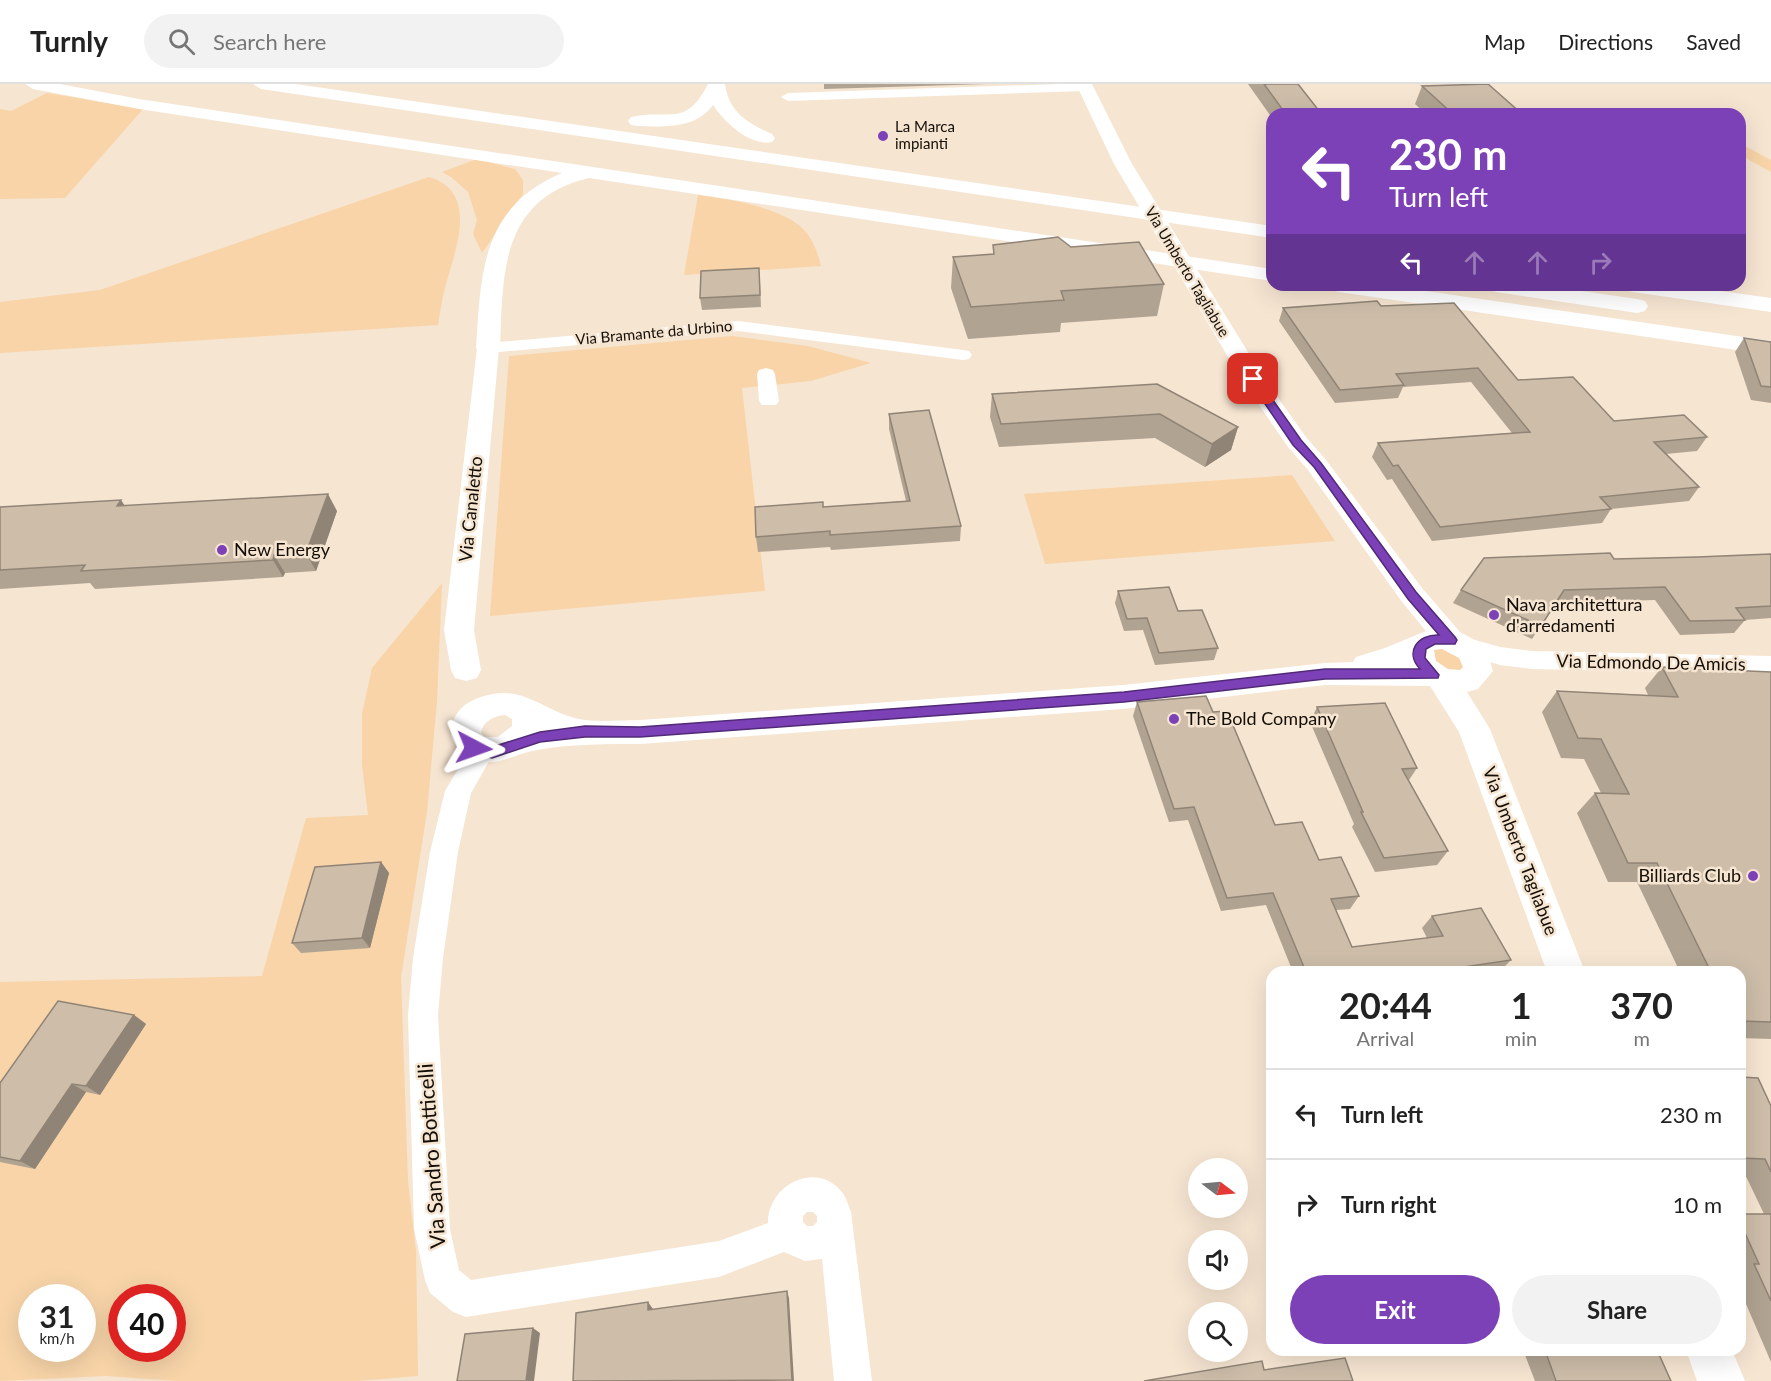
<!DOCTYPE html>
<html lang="en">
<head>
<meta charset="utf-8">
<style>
  :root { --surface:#fff; --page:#f2f2f2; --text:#222; --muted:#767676; --line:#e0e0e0; --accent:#7d41b7 }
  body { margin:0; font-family:Lato,sans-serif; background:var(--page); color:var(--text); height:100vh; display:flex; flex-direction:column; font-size:22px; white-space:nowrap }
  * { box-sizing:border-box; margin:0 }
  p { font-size:20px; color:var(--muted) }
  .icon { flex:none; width:33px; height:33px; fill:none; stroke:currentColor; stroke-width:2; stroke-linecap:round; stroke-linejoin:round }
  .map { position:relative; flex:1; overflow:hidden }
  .drawer { position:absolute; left:1266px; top:882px; width:480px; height:390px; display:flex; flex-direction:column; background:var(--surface); border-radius:18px; box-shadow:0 6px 24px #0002 }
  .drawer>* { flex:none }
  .top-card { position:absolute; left:1266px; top:24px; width:480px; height:183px; border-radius:18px; box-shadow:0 6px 24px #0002; background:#7d41b7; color:#fff; overflow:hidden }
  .needle { width:39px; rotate:106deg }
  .tools { position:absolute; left:1188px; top:1074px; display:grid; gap:12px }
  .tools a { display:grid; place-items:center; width:60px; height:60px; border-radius:50%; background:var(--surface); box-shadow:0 6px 24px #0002; font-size:30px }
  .speed { position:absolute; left:18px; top:1200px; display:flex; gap:12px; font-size:30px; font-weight:700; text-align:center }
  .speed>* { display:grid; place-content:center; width:78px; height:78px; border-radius:50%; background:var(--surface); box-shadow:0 6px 24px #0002; line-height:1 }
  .speed small { font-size:15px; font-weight:400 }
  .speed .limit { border:9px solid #d22; background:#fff; color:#111 }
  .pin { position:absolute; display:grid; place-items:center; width:51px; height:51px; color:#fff; margin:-26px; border-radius:12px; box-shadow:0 3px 9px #0006 }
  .me { position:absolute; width:66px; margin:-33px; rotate:94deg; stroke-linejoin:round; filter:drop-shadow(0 0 4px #0008) }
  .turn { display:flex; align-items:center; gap:21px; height:126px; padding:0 24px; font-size:27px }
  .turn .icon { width:78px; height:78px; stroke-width:2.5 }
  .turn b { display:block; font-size:42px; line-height:51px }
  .lanes { display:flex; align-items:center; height:57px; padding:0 24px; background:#0003; justify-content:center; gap:30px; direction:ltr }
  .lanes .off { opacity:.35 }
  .eta { display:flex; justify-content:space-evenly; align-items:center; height:102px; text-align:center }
  .eta b { font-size:36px; font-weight:700; line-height:42px }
  .button { display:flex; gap:12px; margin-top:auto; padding:12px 24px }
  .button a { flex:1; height:69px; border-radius:36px; background:var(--accent); color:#fff; font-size:24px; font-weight:700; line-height:69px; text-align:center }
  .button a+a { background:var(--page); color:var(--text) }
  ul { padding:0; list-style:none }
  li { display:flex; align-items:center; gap:18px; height:90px; padding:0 24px; border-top:2px solid var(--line) }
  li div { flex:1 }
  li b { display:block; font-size:22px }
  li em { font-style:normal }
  header { display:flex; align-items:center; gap:36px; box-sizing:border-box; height:84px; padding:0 30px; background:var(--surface); border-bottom:2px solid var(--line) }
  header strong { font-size:28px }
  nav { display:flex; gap:33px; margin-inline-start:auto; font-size:21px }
  .search { width:420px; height:54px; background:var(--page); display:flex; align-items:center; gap:15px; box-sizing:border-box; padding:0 21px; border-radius:33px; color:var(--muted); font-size:22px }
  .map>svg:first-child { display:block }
  .green { fill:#f8d4a8; fill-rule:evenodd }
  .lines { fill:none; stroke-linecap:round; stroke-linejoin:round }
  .minor { fill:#fff; fill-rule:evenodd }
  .tertiary { fill:#fff; fill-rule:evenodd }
  .trunk { fill:#fff; fill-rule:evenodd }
  .wall { fill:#b0a391 }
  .shaded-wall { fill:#908476 }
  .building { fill:#cdbda9; stroke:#908476; stroke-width:1.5 }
  .route { fill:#7d41b7; stroke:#512a77; stroke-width:1.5 }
  .poi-dot { fill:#7d41b7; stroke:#f6e5d1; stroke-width:2 }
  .labels { text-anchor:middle; stroke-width:5; stroke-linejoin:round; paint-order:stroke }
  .far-poi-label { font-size:15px; fill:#130e07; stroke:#f6e5d1; text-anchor:start }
  .far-street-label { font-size:15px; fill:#130e07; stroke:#f6e5d1 }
  .street-label { font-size:18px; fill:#130e07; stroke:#f6e5d1 }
  .poi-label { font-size:18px; fill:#130e07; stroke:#f6e5d1; text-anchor:start }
  .near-street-label { font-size:21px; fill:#130e07; stroke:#f6e5d1 }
</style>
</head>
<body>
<header>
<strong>Turnly</strong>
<div class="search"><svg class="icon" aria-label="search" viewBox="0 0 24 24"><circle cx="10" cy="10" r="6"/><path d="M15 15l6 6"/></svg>Search here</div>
<nav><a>Map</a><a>Directions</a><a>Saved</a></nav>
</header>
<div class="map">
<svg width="1771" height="1297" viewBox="0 0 1771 1297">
  <rect width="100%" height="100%" fill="#f6e5d1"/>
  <path class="green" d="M 47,9 L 143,25 L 65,114 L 0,115 L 0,25 L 11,27 Z
    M 1740,62 L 1745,62 L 1771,76 L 1771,88 L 1740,71 Z
    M 477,75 L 515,85 L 523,96 L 523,110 L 482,169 L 473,150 L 477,136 L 468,108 L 451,93 L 442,88 Z
    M 429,93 C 479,108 456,164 446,200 C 442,214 440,228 438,241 L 0,269 L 0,218 L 100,206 Z
    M 698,111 C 728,115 780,123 802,144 C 812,153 818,169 821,182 L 684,191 Z
    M 732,252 L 808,262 L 871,279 L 811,297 L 742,304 L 765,507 L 490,532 L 509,272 Z
    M 1292,391 L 1335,457 L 1045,480 L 1024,410 Z
    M 442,499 L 437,617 L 427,728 L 401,893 L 408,1097 L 416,1167 L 418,1292 L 357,1297 L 177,1297 L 106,1292 L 0,1297 L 0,898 L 262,892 L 306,734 L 368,731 L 362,680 L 362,630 L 372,584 ZM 32,1214 L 82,1214 L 82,1264 L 32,1264 ZM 122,1214 L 172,1214 L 172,1264 L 122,1264 Z
    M 1433,564 L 1457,566 L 1466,586 L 1438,586 L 1429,567 Z"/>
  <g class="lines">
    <path class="minor" d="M 1058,0 L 1089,0 L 1091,3 L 1085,7 L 788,17 L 781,13 L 788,9 Z
      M 738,237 L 963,266 L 969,267 L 972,271 L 969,275 L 963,276 L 738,247 L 488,269 L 482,268 L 479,264 L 482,260 L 488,259 Z
      M 766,284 L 773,286 L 775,290 L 779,317 L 776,321 L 762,321 L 759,317 L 757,290 L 759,286 Z
      M 1461,552 L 1500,563 L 1531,567 L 1771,572 L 1771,590 L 1531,585 L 1500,581 L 1453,567 L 1449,561 L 1453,555 Z
      M 482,657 L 491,660 L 495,667 L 471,709 L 458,768 L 443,874 L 438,931 L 450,1145 L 459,1186 L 471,1196 L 719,1157 L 768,1139 C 767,1102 815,1076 841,1107 C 846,1112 848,1121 851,1128 L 872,1297 L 834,1297 L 822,1175 L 805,1177 L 784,1168 L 719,1193 L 466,1233 L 453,1228 L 430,1209 L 425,1196 L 414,1145 L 408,931 L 413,874 L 430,768 L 445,707 L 473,660 ZM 807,1128 L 813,1128 L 817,1132 L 817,1138 L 813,1142 L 807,1142 L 803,1138 L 803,1132 Z"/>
    <path class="tertiary" d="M 1076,0 L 1092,0 L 1132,80 L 1264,294 L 1306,353 L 1326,376 L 1422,504 L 1460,548 L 1480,559 L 1489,573 L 1493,587 L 1478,605 L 1467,608 L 1490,645 L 1585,888 L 1547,888 L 1459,648 L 1430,602 L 1325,601 L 1123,625 L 640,660 C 607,660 575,660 543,665 C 507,670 503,686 463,673 C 451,655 445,648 458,628 C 464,620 472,616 481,613 C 525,598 544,630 585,636 C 603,638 622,636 640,636 L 1123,601 L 1325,579 L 1353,578 L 1356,573 L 1385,564 L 1426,547 L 1402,518 L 1308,386 L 1288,363 L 1241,295 L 1114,80 ZM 1442,565 L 1459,574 L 1463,583 L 1460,586 L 1448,585 L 1436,577 L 1434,566 ZM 505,631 L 512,635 L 512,642 L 498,653 L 484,653 L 481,649 C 483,637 494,632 505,631 Z
      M 488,257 L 496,259 L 499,264 L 474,546 L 481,586 L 477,594 L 466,597 L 455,594 L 451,586 L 444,546 L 477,264 L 480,259 Z
      M 1686,1266 L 1732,1266 L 1745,1297 L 1697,1297 Z"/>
    <path class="trunk" d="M 25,0 L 60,0 L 139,15 L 1272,185 L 1272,197 L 589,94 C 500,115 503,190 500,264 L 496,269 L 488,271 L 480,269 L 476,264 C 481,189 481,123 562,89 L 139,25 L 33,5 Z
      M 253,0 L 296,0 L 1272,142 L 1272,154 L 261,5 Z
      M 708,0 L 725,0 C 729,29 748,39 772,50 L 775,54 L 772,58 C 751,63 724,38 713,21 C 696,45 663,43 637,42 L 631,41 L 628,37 L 631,33 C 669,24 685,45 708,0 Z
      M 1328,201 L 1384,201 L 1771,257 L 1771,271 L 1339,208 L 1331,206 Z
      M 1485,201 L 1540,201 L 1637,215 L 1645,217 L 1648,222 L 1645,227 L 1637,229 L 1496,208 L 1488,206 Z
      M 1622,201 L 1678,201 L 1771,214 L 1771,228 L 1633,208 L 1625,206 Z"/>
  </g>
  <path class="wall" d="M 824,0 L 987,0 L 824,5 Z
    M 1248,0 L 1298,0 L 1320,28 L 1319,30 L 1272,30 L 1272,34 Z
    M 1422,2 L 1522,30 L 1426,30 L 1415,20 Z
    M 993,161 L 1164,200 L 1157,232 L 1061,239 L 1060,248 L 968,255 L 951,204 L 953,173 L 993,170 Z
    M 760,196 L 761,223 L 702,226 L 700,214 Z
    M 1381,222 L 1518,296 L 1614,337 L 1707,353 L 1697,367 L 1666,370 L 1699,403 L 1689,417 L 1611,425 L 1602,439 L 1432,457 L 1392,395 L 1387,396 L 1372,373 L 1378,359 L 1512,349 L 1471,298 L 1403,303 L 1398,314 L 1335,319 L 1279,237 L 1283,224 Z
    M 1744,254 L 1771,258 L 1771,319 L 1751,316 L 1735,268 Z
    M 1157,300 L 1238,343 L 1231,366 L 1205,383 L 1155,354 L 999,363 L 990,333 L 992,310 Z
    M 889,330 L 961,442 L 960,457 L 831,466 L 830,463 L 758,468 L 756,453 L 823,423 L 906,417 L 889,345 Z
    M 125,422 L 337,427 L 316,487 L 285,489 L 283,493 L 95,505 L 90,499 L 0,505 L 0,423 Z
    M 1771,470 L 1771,534 L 1745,536 L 1734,549 L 1680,551 L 1655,516 L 1555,519 L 1532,555 L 1453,519 L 1461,506 L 1614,475 L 1697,473 Z
    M 1118,507 L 1178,527 L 1218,564 L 1214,576 L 1155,581 L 1143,546 L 1124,547 L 1115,519 Z
    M 1662,583 L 1771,588 L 1771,955 L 1740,954 L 1740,888 L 1680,888 L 1637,798 L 1608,798 L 1577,729 L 1595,709 L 1601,709 L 1584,675 L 1561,674 L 1542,628 L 1557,607 L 1648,611 L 1645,604 Z
    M 1137,618 L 1213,628 L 1275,741 L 1319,776 L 1359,812 L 1350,825 L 1336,826 L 1352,863 L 1427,854 L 1422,844 L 1432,832 L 1511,876 L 1499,888 L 1293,888 L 1266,821 L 1221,827 L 1188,736 L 1169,738 L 1133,632 Z
    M 1317,623 L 1417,684 L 1409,696 L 1448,767 L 1437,781 L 1375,788 L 1352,743 L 1354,740 L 1310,638 Z
    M 381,778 L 389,789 L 370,864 L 301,869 L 292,859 Z
    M 134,931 L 146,940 L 100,1011 L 86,1008 L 35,1085 L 0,1078 L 0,999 Z
    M 1740,993 L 1771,1022 L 1771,1278 L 1740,1206 L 1740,1130 L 1764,1130 L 1743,1086 L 1740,1086 Z
    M 1523,1266 L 1657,1266 L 1671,1297 L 1535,1297 Z"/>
  <path class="shaded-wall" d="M 1238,343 L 1231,366 L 1205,383 L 1212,360 Z
    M 328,410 L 337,427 L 316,487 L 306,469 Z
    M 121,416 L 133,434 L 117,422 Z
    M 274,471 L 285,489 L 283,493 L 273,476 Z
    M 381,778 L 389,789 L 370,864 L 362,854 Z
    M 134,931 L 146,940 L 100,1011 L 86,1002 Z
    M 72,1000 L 86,1008 L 35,1085 L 20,1077 Z
    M 787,1207 L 789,1214 L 794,1297 L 792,1297 Z
    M 648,1218 L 653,1225 L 648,1226 Z
    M 533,1244 L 540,1249 L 534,1297 L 526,1297 Z"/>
  <path class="building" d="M 1264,0 L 1298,0 L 1320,28 L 1285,29 Z
    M 1488,0 L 1522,30 L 1453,30 L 1422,2 Z
    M 1058,153 L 1071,163 L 1139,158 L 1164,200 L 1061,207 L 1064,216 L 971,223 L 953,173 L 994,170 L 993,161 Z
    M 759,184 L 760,211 L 700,214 L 701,187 Z
    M 1377,217 L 1381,222 L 1454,219 L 1518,296 L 1573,293 L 1614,337 L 1684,331 L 1707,353 L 1654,358 L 1699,403 L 1600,413 L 1611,425 L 1440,443 L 1398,381 L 1393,382 L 1378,359 L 1530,348 L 1478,284 L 1396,290 L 1404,301 L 1340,306 L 1283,224 Z
    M 1744,254 L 1771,258 L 1771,303 L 1761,302 Z
    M 1157,300 L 1238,343 L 1212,360 L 1160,330 L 1001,340 L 992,310 Z
    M 929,326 L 961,442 L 830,451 L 830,447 L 756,453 L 755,423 L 823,418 L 823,423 L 910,417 L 889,330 Z
    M 328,410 L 306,469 L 274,471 L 273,476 L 81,487 L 85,481 L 0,486 L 0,423 L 121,416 L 117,422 Z
    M 1610,469 L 1614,475 L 1697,473 L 1771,470 L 1771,522 L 1736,524 L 1745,536 L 1690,537 L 1665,503 L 1564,506 L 1541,542 L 1461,506 L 1484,474 Z
    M 1169,503 L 1178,527 L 1202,526 L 1218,564 L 1159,569 L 1147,534 L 1127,535 L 1118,507 Z
    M 1662,583 L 1771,588 L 1771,938 L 1740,937 L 1740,888 L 1711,888 L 1657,779 L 1628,779 L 1595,709 L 1629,710 L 1601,655 L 1578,654 L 1557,607 L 1678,613 Z
    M 1206,612 L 1213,628 L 1227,627 L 1275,741 L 1302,738 L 1319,776 L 1341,773 L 1359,812 L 1331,815 L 1352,863 L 1443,852 L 1432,832 L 1481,824 L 1511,876 L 1431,888 L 1306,888 L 1273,809 L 1227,814 L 1194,723 L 1174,725 L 1137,618 Z
    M 1385,619 L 1417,684 L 1402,685 L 1448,767 L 1384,774 L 1361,728 L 1363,728 L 1317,623 Z
    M 381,778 L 362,854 L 292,859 L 315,783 Z
    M 58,917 L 134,931 L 86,1002 L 72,1000 L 20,1077 L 0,1073 L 0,999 Z
    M 1740,993 L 1758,994 L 1771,1022 L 1771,1088 L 1765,1075 L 1740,1074 Z
    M 1740,1130 L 1771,1130 L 1771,1217 L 1754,1180 L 1759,1180 L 1740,1138 Z
    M 787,1207 L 792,1296 L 573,1297 L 576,1229 L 648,1218 L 648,1226 Z
    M 533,1244 L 526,1297 L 457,1297 L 465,1250 Z
    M 1545,1266 L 1657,1266 L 1671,1297 L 1556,1297 Z
    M 1345,1274 L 1353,1297 L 1144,1297 L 1262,1277 L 1264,1286 Z"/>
  <path class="route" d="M 1249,292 L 1256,292 L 1301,356 L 1321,379 L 1416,508 L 1455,553 L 1457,556 L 1455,560 L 1435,560 L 1426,565 L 1425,574 L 1439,591 L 1438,594 L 1325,595 L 1124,618 L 640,653 L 585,653 L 540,658 L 492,674 L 469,668 L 467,664 L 474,659 L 492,663 L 540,648 L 585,642 L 640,643 L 1124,608 L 1325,585 L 1420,585 C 1404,568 1418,550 1439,551 L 1408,515 L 1314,383 L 1293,361 L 1248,295 Z"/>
  <g class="poi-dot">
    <circle cx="883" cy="52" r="6"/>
    <circle cx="222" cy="466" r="6"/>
    <circle cx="1494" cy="531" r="6"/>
    <circle cx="1174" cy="635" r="6"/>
    <circle cx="1753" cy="792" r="6"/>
  </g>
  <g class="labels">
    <g class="far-poi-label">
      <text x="895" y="48">La Marca<tspan x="895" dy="17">impianti</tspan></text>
    </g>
    <g class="far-street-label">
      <text transform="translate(1187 188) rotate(59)" y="5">Via Umberto Tagliabue</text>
      <text transform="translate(654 249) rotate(-5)" y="5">Via Bramante da Urbino</text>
    </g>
    <g class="street-label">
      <text transform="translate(471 425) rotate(-84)" y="6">Via Canaletto</text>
      <text transform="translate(1651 579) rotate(1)" y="6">Via Edmondo De Amicis</text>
      <text transform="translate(1520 767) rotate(69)" y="6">Via Umberto Tagliabue</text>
    </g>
    <g class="poi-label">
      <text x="234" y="472">New Energy</text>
      <text x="1506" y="527">Nava architettura<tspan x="1506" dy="21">d'arredamenti</tspan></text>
      <text x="1186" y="641">The Bold Company</text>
      <text x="1741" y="798" text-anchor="end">Billiards Club</text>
    </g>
    <g class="near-street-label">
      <text transform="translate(432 1072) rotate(-94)" y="7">Via Sandro Botticelli</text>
    </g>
  </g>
</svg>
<div class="tools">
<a><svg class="needle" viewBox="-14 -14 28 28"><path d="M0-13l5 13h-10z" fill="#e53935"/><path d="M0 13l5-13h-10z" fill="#767676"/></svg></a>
<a><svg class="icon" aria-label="sound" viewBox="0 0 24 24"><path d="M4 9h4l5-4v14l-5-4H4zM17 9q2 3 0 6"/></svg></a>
<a><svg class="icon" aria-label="search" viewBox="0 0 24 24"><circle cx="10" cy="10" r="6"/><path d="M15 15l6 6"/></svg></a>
</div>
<div class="speed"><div>31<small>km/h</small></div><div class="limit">40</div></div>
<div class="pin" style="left:1253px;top:295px;background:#d93025"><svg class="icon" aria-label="arrive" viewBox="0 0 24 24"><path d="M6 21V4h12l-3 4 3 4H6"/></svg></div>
<svg class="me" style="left:474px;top:664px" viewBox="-20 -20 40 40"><path d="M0-17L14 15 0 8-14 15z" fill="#7d41b7" stroke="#fff" stroke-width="4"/></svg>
<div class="top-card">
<div class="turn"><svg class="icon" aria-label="left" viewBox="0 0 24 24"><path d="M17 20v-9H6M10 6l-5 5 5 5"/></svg><div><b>230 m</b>Turn left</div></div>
<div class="lanes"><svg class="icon" aria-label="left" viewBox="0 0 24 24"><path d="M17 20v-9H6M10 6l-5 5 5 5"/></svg><svg class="icon off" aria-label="ahead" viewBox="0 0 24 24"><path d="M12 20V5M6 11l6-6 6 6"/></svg><svg class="icon off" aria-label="ahead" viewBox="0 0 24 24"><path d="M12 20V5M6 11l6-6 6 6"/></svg><svg class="icon off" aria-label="right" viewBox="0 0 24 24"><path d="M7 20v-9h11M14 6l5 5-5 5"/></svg></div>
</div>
<section class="drawer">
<div class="eta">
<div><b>20:44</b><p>Arrival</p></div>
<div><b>1</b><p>min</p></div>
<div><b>370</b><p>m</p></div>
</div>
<ul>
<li><svg class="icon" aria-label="left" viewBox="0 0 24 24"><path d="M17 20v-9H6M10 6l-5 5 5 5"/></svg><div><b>Turn left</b></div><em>230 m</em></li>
<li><svg class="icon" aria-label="right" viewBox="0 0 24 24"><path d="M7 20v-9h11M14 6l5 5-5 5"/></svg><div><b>Turn right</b></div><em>10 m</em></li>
</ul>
<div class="button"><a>Exit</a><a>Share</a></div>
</section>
</div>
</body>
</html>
